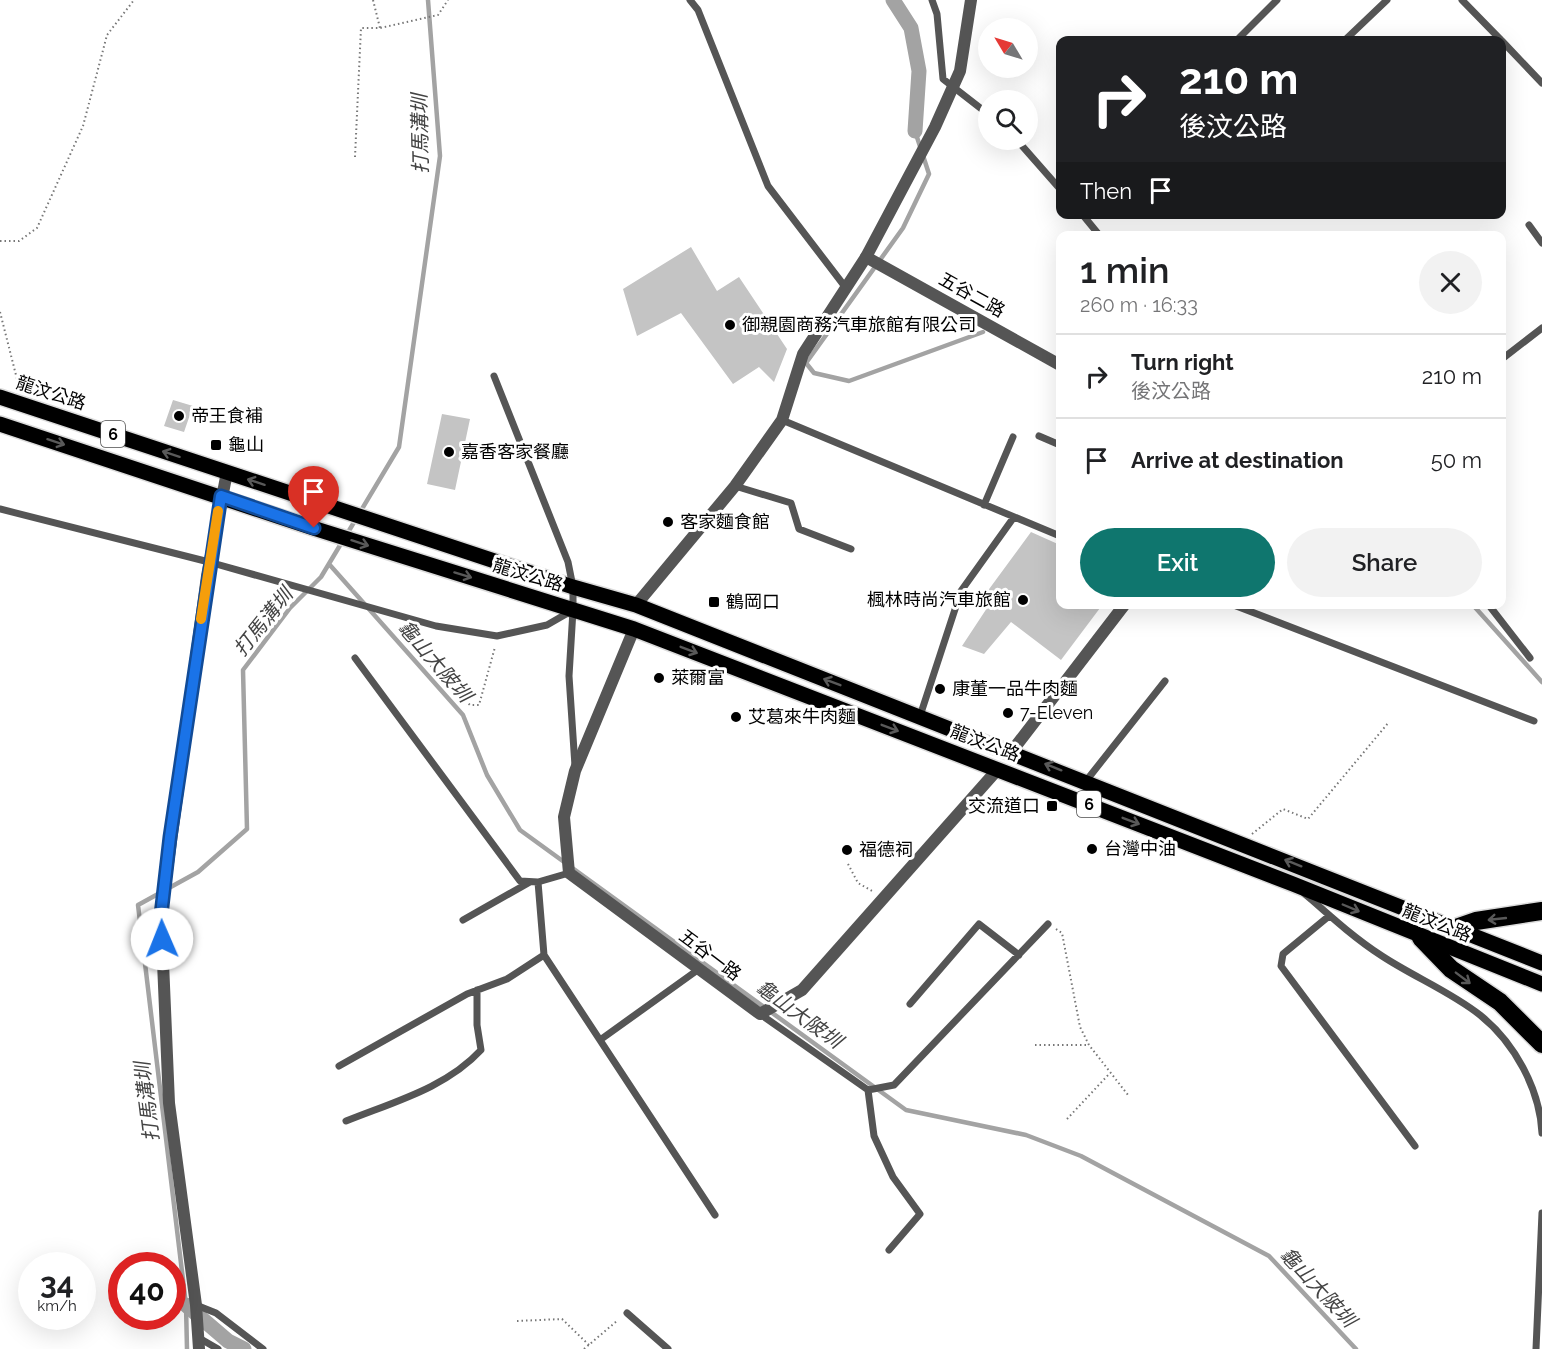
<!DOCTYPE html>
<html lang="en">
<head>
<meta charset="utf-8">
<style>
  :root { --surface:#fff; --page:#f2f2f2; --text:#202124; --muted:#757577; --line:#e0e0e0; --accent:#0f766e }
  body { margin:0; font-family:Raleway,"Noto Sans TC",sans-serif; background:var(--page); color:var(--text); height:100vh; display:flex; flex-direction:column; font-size:22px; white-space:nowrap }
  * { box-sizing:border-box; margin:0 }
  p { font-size:20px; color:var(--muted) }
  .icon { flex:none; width:33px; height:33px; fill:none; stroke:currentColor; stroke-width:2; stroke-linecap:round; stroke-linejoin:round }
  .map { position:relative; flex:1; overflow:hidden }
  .drawer { position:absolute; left:1056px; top:231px; width:450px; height:378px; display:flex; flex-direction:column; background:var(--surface); border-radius:12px; box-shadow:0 6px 24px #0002 }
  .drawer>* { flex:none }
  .banner { position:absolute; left:1056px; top:36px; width:450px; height:183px; border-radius:12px; box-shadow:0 6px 24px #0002; background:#202124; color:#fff; overflow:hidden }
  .needle { width:39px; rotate:308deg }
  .buttons { position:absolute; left:978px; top:18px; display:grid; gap:12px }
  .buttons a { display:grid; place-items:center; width:60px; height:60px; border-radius:50%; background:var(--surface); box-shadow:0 6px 24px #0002; font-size:30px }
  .speed { position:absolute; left:18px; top:1252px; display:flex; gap:12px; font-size:30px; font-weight:700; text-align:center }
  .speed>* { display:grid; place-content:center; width:78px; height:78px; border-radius:50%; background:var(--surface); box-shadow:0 6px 24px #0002; line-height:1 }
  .speed small { font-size:15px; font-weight:400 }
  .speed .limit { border:9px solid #d22; background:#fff; color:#111 }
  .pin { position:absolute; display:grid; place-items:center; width:51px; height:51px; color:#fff; margin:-62px -26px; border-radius:50% 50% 50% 0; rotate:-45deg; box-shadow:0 0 6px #0007 }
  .pin .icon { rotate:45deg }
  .me { position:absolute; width:66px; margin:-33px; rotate:359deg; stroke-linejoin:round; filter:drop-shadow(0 0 4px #0008) }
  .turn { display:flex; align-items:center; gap:21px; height:126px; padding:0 24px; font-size:27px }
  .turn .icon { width:78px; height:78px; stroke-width:2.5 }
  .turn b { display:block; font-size:42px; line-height:51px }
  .then { display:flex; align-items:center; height:57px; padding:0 24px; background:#0003; gap:12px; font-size:22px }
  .round { display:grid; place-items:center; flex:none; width:63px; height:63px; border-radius:32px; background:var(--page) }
  .overview { display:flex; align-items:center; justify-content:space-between; height:102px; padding:0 24px }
  h1 { font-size:36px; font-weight:600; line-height:45px }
  .cta { display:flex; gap:12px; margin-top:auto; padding:12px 24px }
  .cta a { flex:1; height:69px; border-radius:36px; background:var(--accent); color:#fff; font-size:24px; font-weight:600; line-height:69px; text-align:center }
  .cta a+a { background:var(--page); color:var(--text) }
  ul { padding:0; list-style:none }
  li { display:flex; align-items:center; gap:18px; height:84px; padding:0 24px; border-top:2px solid var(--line) }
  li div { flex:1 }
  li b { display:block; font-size:22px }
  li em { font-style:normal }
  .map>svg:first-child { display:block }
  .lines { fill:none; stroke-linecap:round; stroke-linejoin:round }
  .stream { stroke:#a3a3a3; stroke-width:4.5 }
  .canal { stroke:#a3a3a3; stroke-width:15 }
  .building { fill:#c4c4c4 }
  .primary-casing { stroke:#dbdbdb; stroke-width:18 }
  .motorway-casing { stroke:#dbdbdb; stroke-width:21 }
  .path { stroke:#777; stroke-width:2; stroke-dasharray:1.5 3; stroke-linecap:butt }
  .service { stroke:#555; stroke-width:7 }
  .minor { stroke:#555; stroke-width:12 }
  .tertiary { stroke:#555; stroke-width:12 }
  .primary { stroke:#000; stroke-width:15 }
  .motorway { stroke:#000; stroke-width:18 }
  .oneway { stroke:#595959 }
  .route-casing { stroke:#114b97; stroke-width:15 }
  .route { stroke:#1a73e8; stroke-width:10 }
  .slow { stroke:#f59e0b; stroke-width:10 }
  .poi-dot { fill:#000; stroke:#fff; stroke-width:2 }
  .labels { text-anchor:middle; stroke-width:6; stroke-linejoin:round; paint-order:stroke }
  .shield { fill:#fff; stroke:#4c4c4c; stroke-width:1.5 }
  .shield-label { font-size:16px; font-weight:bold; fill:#000 }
  .street-label { font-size:18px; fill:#000; stroke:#fff }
  .poi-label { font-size:18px; fill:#000; stroke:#fff; text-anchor:start }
  .water-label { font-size:20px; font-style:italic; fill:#444; stroke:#fff }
</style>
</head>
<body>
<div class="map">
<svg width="1542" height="1349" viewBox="0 0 1542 1349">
  <rect width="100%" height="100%" fill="#fff"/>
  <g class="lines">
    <path class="stream" d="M 915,131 L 929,174 L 903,228 L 806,363 L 814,373 L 849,381 L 983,332
      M 347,534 L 399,447 L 440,156 L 428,0
      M 329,564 L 463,715 L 487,775 L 520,830 L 906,1110 L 1026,1135 L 1081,1156 L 1269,1256 L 1356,1349
      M 1472,604 L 1542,682
      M 187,1349 L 186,1305 L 138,905 L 198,872 L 247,829 L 243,670 L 290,608 L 321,577 L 342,542"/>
    <path class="canal" d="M 893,0 L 911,28 L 919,71 L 915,131
      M 186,1305 L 228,1341 L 244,1349"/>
  </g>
  <path class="building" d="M 691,247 L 717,291 L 739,277 L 787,349 L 774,382 L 759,367 L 733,384 L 681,313 L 637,336 L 623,289 Z
    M 173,400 L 193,406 L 184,432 L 164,426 Z
    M 442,414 L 470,419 L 455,490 L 427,484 Z
    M 1031,532 L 1060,545 L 1060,604 L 1103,604 L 1061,660 L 1011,622 L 984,654 L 962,646 L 989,605 L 984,596 Z"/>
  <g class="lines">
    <g class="primary-casing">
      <path id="primary" d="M 0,397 L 573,587 L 636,605 L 1542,963
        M 0,424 L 313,528 L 634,629 L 1293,884 L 1542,984"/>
    </g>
    <g class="motorway-casing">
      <path id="motorway" d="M 1453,929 L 1476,921 L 1542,911
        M 1421,938 L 1451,969 L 1500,1002 L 1542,1044"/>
    </g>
    <path class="path" d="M 373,0 L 380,28
      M 355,157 L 361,28 L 380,28 L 438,15 L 448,0
      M 0,241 L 19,241 L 37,228 L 83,126 L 107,35 L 134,0
      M 0,312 L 19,387
      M 416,631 L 416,651 L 470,705 L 479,705 L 495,647
      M 1252,834 L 1283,809 L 1308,819 L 1389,722
      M 848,864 L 858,883 L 872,891
      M 1056,929 L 1062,933 L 1080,1027 L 1089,1045 L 1128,1095
      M 1035,1045 L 1089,1045
      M 1067,1119 L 1110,1073
      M 517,1321 L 562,1319 L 589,1345
      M 584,1349 L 618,1320"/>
    <path class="service" d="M 690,0 L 698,10 L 768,186 L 846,288
      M 932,0 L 937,14 L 943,79 L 988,114
      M 1462,0 L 1501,40
      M 1239,38 L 1277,0
      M 1345,40 L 1387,0
      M 1502,41 L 1542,83
      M 1017,140 L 1060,189
      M 1082,214 L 1100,236
      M 1529,225 L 1542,243
      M 1196,236 L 1198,235
      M 1502,359 L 1542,328
      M 782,420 L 1060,536
      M 1039,436 L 1060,445
      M 735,486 L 791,503 L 799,529 L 851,549
      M 984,505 L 1013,437
      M 0,509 L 209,562 L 436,626 L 497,636 L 547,625 L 573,610 L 573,587 L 568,562 L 494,376
      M 1231,604 L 1534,721
      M 1488,604 L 1530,658
      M 573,610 L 569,676 L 575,766
      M 355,658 L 520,881 L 538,882
      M 920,716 L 961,591 L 1014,517
      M 1086,781 L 1165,681
      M 569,873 L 538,882 L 544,955 L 715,1215
      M 1304,893 C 1329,915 1354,938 1382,956 C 1414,977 1451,992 1480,1015 C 1515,1043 1540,1090 1542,1133
      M 1329,916 L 1283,954 L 1281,966 L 1415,1146
      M 463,920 L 530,882
      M 910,1004 L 979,924 L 1019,955
      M 760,1014 L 868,1090 L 894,1085 L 1048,924
      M 600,1040 L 699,969
      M 339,1066 L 467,994 L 507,979 L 544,955
      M 868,1090 L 874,1136 L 893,1177 L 920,1214 L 889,1250
      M 346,1121 C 393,1102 446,1088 481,1050 L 477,1025 L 477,990
      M 196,1305 L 216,1313 L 263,1349
      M 627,1313 L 668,1349
      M 199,1338 L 218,1349
      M 1536,1349 L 1542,1213"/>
    <path class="minor" d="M 866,257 L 1060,365
      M 634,629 L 575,771 L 564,817 L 569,873 L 760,1014 L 802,990 L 998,769
      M 1012,751 L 1125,604"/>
    <path class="tertiary" d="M 636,605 L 735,486 L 782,420 L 803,354 L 866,257 L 935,127 L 960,71 L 971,0
      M 199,1349 L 196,1305 L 169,1103 L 161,915 L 207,576 L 227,472"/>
    <use href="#primary" class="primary"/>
    <use href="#motorway" class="motorway"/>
  </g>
  <defs><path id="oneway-shaft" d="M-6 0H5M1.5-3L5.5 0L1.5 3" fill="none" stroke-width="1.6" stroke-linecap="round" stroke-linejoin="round" transform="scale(1.5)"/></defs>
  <g class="oneway">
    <use href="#oneway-shaft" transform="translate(56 442) rotate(18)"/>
    <use href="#oneway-shaft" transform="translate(171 454) rotate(-162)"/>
    <use href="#oneway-shaft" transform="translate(256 482) rotate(-162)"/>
    <use href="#oneway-shaft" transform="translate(360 543) rotate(18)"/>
    <use href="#oneway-shaft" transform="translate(463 575) rotate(17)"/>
    <use href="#oneway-shaft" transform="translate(689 650) rotate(21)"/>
    <use href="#oneway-shaft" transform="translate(832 682) rotate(-159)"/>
    <use href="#oneway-shaft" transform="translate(890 728) rotate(21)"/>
    <use href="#oneway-shaft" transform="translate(1053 767) rotate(-158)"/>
    <use href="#oneway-shaft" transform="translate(1131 821) rotate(21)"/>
    <use href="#oneway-shaft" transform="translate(1293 863) rotate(-158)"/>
    <use href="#oneway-shaft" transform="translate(1351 908) rotate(23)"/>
    <use href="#oneway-shaft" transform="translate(1497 919) rotate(174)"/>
    <use href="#oneway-shaft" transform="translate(1463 978) rotate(37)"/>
  </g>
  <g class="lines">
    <g class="route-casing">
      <path id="route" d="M 162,939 L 161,915 L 170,837 L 221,496 L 314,528"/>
    </g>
    <use href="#route" class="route"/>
    <path class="slow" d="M 201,619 L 218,511"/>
  </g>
  <g class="poi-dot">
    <circle cx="730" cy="325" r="6"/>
    <circle cx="179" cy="416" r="6"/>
    <rect x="210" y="439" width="12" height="12" rx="3"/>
    <circle cx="449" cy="452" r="6"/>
    <circle cx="668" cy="522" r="6"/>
    <circle cx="1023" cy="600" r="6"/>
    <rect x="708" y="596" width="12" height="12" rx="3"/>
    <circle cx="659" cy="678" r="6"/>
    <circle cx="940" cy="689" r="6"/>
    <circle cx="1008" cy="713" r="6"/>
    <circle cx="736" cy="717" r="6"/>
    <rect x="1046" y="800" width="12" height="12" rx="3"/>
    <circle cx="1092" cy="849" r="6"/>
    <circle cx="847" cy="850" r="6"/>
  </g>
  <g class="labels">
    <g class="shield">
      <rect x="101" y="421" width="24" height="26" rx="4.5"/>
      <rect x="1077" y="791" width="24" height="26" rx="4.5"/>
    </g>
    <g class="shield-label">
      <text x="113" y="440">6</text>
      <text x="1089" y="810">6</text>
    </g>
    <g class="street-label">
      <text transform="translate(972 295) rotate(29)" y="6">五谷二路</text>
      <text transform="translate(51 393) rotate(18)" y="6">龍汶公路</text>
      <text transform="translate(528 575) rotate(17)" y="6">龍汶公路</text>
      <text transform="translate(985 743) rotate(21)" y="6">龍汶公路</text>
      <text transform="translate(1437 923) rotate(22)" y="6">龍汶公路</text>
      <text transform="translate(710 955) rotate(37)" y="6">五谷一路</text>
    </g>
    <g class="poi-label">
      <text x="742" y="331">御親園商務汽車旅館有限公司</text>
      <text x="191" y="422">帝王食補</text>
      <text x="228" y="451">龜山</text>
      <text x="461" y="458">嘉香客家餐廳</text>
      <text x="680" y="528">客家麵食館</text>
      <text x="1011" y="606" text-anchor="end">楓林時尚汽車旅館</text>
      <text x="726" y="608">鶴岡口</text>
      <text x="671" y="684">萊爾富</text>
      <text x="952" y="695">康董一品牛肉麵</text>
      <text x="1020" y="719">7-Eleven</text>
      <text x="748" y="723">艾葛來牛肉麵</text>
      <text x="1040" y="812" text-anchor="end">交流道口</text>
      <text x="1104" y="855">台灣中油</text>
      <text x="859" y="856">福德祠</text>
    </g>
    <g class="water-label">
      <text transform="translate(420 134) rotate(-91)" y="7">打馬溝圳</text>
      <text transform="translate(263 622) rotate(-51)" y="7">打馬溝圳</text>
      <text transform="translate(435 661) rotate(49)" y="7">龜山大陂圳</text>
      <text transform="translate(799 1014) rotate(36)" y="7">龜山大陂圳</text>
      <text transform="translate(147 1102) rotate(-97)" y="7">打馬溝圳</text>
      <text transform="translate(1318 1287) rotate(47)" y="7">龜山大陂圳</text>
    </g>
  </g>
</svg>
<div class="buttons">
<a><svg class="needle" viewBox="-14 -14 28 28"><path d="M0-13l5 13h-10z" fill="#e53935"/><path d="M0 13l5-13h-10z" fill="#757577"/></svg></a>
<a><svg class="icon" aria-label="search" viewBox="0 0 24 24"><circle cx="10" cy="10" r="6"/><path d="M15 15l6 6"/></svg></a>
</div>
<div class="speed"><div>34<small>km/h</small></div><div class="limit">40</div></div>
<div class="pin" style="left:314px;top:528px;background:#d93025"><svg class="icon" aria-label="arrive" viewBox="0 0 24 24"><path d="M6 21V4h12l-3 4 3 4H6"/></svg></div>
<svg class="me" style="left:162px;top:939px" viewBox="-20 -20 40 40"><circle r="19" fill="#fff"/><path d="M0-13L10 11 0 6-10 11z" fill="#1a73e8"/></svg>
<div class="banner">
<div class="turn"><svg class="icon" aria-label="right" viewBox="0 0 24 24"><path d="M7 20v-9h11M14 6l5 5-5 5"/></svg><div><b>210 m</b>後汶公路</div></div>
<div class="then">Then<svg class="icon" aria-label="arrive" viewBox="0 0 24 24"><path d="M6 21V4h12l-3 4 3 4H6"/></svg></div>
</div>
<section class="drawer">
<div class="overview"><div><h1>1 min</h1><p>260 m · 16:33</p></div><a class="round"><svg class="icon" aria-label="close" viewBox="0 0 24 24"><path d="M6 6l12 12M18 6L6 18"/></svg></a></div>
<ul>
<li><svg class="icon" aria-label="right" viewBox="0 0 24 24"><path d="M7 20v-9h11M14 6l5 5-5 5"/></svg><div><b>Turn right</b><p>後汶公路</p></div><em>210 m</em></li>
<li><svg class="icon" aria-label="arrive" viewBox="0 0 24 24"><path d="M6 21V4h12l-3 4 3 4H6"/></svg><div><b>Arrive at destination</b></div><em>50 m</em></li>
</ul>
<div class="cta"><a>Exit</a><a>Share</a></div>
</section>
</div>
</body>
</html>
